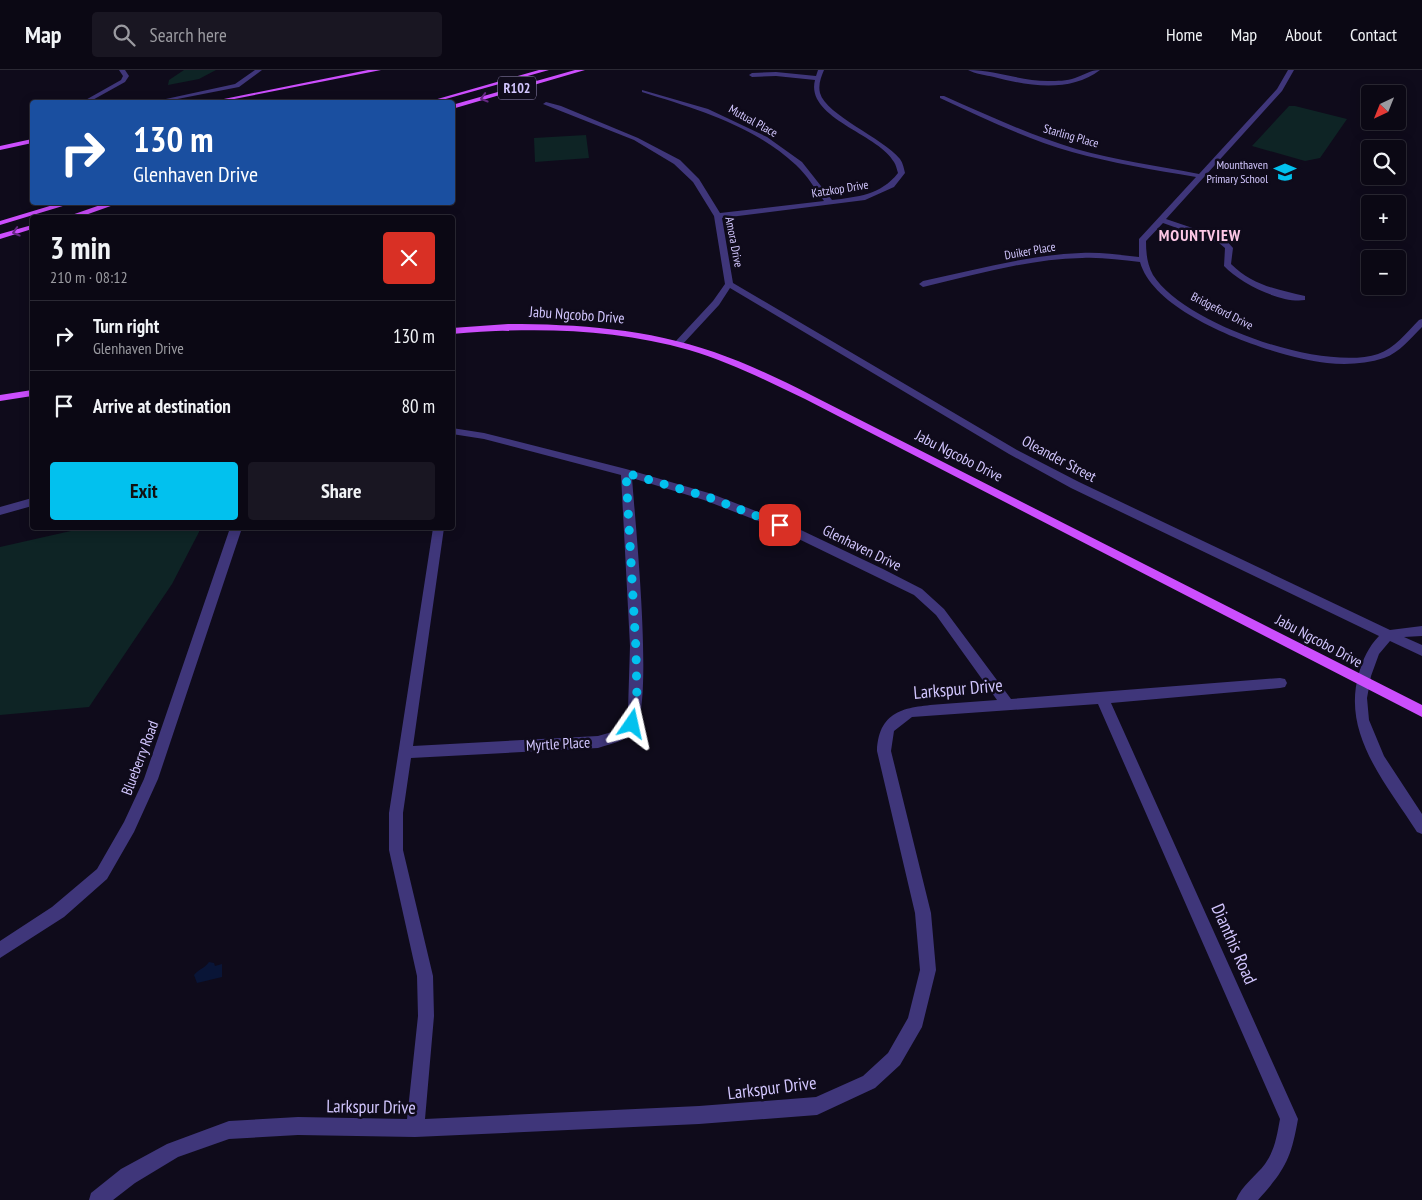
<!DOCTYPE html>
<html lang="en">
<head>
<meta charset="utf-8">
<style>
  :root { --surface:#0b0814; --page:#191622; --text:#f1f3f6; --muted:#9a9aa0; --line:#2b2934; --accent:#02c1ee }
  body { margin:0; font-family:"PT Sans Narrow",sans-serif; background:var(--page); color:var(--text); height:100vh; display:flex; flex-direction:column; font-size:19px; white-space:nowrap }
  * { box-sizing:border-box; margin:0 }
  p { font-size:16px; color:var(--muted) }
  .icon { flex:none; width:28px; height:28px; fill:none; stroke:currentColor; stroke-width:2; stroke-linecap:round; stroke-linejoin:round }
  .map { position:relative; flex:1; overflow:hidden }
  .side { position:absolute; left:30px; top:145px; width:425px; height:315px; display:flex; flex-direction:column; background:var(--surface); border-radius:5px; box-shadow:0 2px 12px #0003,0 0 0 1px var(--line) }
  .side>* { flex:none }
  .banner { position:absolute; left:30px; top:30px; width:425px; height:105px; border-radius:5px; box-shadow:0 2px 12px #0003,0 0 0 1px var(--line); background:#1a4fa0; color:#fff; overflow:hidden }
  .needle { width:32px; rotate:223deg }
  .controls { position:absolute; left:1361px; top:15px; display:grid; gap:10px }
  .controls a { display:grid; place-items:center; width:45px; height:45px; border-radius:5px; background:var(--surface); box-shadow:0 2px 12px #0003,0 0 0 1px var(--line); font-size:25px }
  .pin { position:absolute; display:grid; place-items:center; width:42px; height:42px; color:#fff; margin:-21px; border-radius:10px; box-shadow:0 2px 8px #0006 }
  .me { position:absolute; width:55px; margin:-28px; rotate:11deg; stroke-linejoin:round; filter:drop-shadow(0 0 4px #0008) }
  .turn { display:flex; align-items:center; gap:18px; height:105px; padding:0 20px; font-size:22px }
  .turn .icon { width:65px; height:65px; stroke-width:2.5 }
  .turn b { display:block; font-size:35px; line-height:42px }
  .round { display:grid; place-items:center; flex:none; width:52px; height:52px; border-radius:5px; background:var(--page) }
  .summary { display:flex; align-items:center; justify-content:space-between; height:85px; padding:0 20px }
  h1 { font-size:30px; font-weight:600; line-height:38px }
  .button { display:flex; gap:10px; margin-top:auto; padding:10px 20px }
  .button a { flex:1; height:58px; border-radius:5px; background:var(--accent); color:#111; font-size:20px; font-weight:600; line-height:58px; text-align:center }
  .button a+a { background:var(--page); color:var(--text) }
  ul { padding:0; list-style:none }
  li { display:flex; align-items:center; gap:15px; height:70px; padding:0 20px; border-top:1px solid var(--line) }
  li div { flex:1 }
  li b { display:block; font-size:19px }
  li em { font-style:normal }
  header { display:flex; align-items:center; gap:30px; box-sizing:border-box; height:70px; padding:0 25px; background:var(--surface); border-bottom:1px solid var(--line) }
  header strong { font-size:24px }
  nav { display:flex; gap:28px; margin-inline-start:auto; font-size:18px }
  .search { width:350px; height:45px; background:var(--page); display:flex; align-items:center; gap:12px; box-sizing:border-box; padding:0 18px; border-radius:5px; color:var(--muted); font-size:19px }
  .map>svg:first-child { display:block }
  .green { fill:#0e2425 }
  .water { fill:#091537 }
  .lines { fill:none; stroke-linecap:round; stroke-linejoin:round }
  .minor { fill:#3f367a; fill-rule:evenodd }
  .major { fill:#cc4efd; fill-rule:evenodd }
  .oneway { stroke:#642981 }
  .route { stroke:#02c1ee; stroke-width:9; stroke-dasharray:0 16.2 }
  .labels { text-anchor:middle; stroke-width:5; stroke-linejoin:round; paint-order:stroke }
  .far-street-label { font-size:12px; fill:#d2c6fe; stroke:#0f0b1b }
  .far-poi-label { font-size:12px; fill:#d2c6fe; stroke:#0f0b1b; text-anchor:end }
  .shield { fill:#0f0b1b; stroke:#988eba; stroke-width:1 }
  .shield-label { font-size:14px; font-weight:bold; fill:#d2c6fe }
  .street-label { font-size:15px; fill:#d2c6fe; stroke:#0f0b1b }
  .far-district-label { font-size:16px; font-weight:bold; letter-spacing:1px; fill:#fec8e6; stroke:#0f0b1b }
  .near-street-label { font-size:18px; fill:#d2c6fe; stroke:#0f0b1b }
</style>
</head>
<body>
<header>
<strong>Map</strong>
<div class="search"><svg class="icon" aria-label="search" viewBox="0 0 24 24"><circle cx="10" cy="10" r="6"/><path d="M15 15l6 6"/></svg>Search here</div>
<nav><a>Home</a><a>Map</a><a>About</a><a>Contact</a></nav>
</header>
<div class="map">
<svg width="1422" height="1130" viewBox="0 0 1422 1130">
  <rect width="100%" height="100%" fill="#0f0b1b"/>
  <path class="green" d="M 184,0 L 216,0 L 199,9 L 168,15 L 169,10 Z
    M 1289,36 L 1295,36 L 1347,49 L 1320,88 L 1305,91 L 1252,76 Z
    M 586,65 L 589,88 L 535,92 L 534,68 Z
    M 84,458 L 199,458 L 199,462 L 172,514 L 89,637 L 0,645 L 0,477 Z"/>
  <path class="water" d="M 209,892 L 214,893 L 215,896 L 222,894 L 222,907 L 197,913 L 194,905 C 199,899 205,898 209,892 Z"/>
  <g class="lines">
    <path class="minor" d="M 119,0 L 125,0 L 129,6 L 125,12 L 89,32 L 82,32 L 121,10 L 123,6 Z
      M 255,0 L 262,0 L 239,17 L 162,32 L 152,32 L 235,14 Z
      M 818,0 L 824,0 C 821,7 818,15 820,23 C 826,45 883,68 900,89 C 903,93 904,99 905,103 L 894,117 L 865,130 L 722,148 L 733,213 L 1017,380 L 1079,412 L 1390,560 L 1422,556 L 1422,566 L 1404,567 L 1422,575 L 1422,586 L 1390,571 L 1379,584 L 1371,606 L 1367,628 L 1369,650 L 1384,686 L 1422,744 L 1422,764 L 1417,762 C 1386,713 1341,664 1359,603 C 1363,589 1369,576 1379,566 L 1071,418 L 1009,384 L 730,218 L 719,235 L 681,276 L 675,276 L 675,272 L 713,231 L 725,214 L 714,146 L 693,112 L 674,94 L 634,70 L 543,34 L 546,32 L 561,36 L 638,68 L 680,90 L 699,109 L 720,143 L 824,131 C 815,119 807,105 796,95 C 753,55 696,39 642,22 L 642,20 L 708,39 L 767,67 L 802,92 L 832,130 C 857,127 881,125 898,103 C 897,100 896,95 894,92 C 879,64 805,48 815,10 L 776,6 L 752,7 L 749,5 L 752,3 L 776,2 L 816,6 Z
      M 968,0 C 995,0 1021,11 1048,11 C 1057,11 1067,11 1075,8 C 1084,5 1090,0 1100,0 C 1070,23 1028,16 994,7 C 986,5 975,4 968,0 Z
      M 1288,0 L 1294,0 L 1282,21 L 1166,149 L 1225,169 L 1233,178 L 1231,194 C 1252,215 1278,220 1305,226 L 1305,230 C 1281,234 1240,213 1224,196 L 1225,178 L 1219,173 L 1163,153 L 1146,171 C 1146,183 1147,194 1153,205 C 1184,254 1323,302 1378,284 C 1394,279 1407,262 1419,250 L 1422,249 L 1422,257 C 1411,268 1399,283 1384,288 C 1366,294 1346,295 1327,293 C 1276,287 1155,247 1140,192 C 1120,190 1101,187 1082,188 C 1028,189 975,205 923,217 L 919,214 L 923,211 C 975,200 1028,185 1081,183 C 1101,182 1120,185 1139,187 L 1139,169 L 1196,107 C 1154,100 1112,93 1072,82 C 1026,69 983,48 940,28 L 940,26 L 944,26 C 987,45 1030,65 1076,79 C 1116,90 1158,96 1199,104 L 1277,19 Z
      M 452,358 L 484,363 L 626,399 L 712,424 L 784,452 L 883,499 L 922,519 L 944,539 L 1011,629 L 1280,608 L 1285,609 L 1287,613 L 1285,617 L 1280,618 L 1111,633 L 1298,1049 C 1291,1089 1285,1100 1258,1130 L 1236,1130 C 1242,1115 1256,1106 1265,1094 C 1275,1080 1277,1065 1280,1049 L 1098,634 L 912,647 L 894,661 L 891,681 L 931,843 L 936,900 L 922,957 L 900,995 L 875,1018 L 817,1045 L 699,1054 L 415,1067 L 298,1065 L 229,1069 L 178,1087 L 135,1113 L 113,1130 L 89,1130 L 91,1123 L 121,1099 L 167,1074 L 229,1051 L 298,1047 L 407,1049 L 418,946 L 417,906 L 389,780 L 389,743 L 433,458 L 444,458 L 413,676 L 598,666 L 612,662 L 623,655 L 628,640 L 630,576 L 621,405 L 484,369 L 452,364 ZM 632,408 L 704,430 L 776,458 L 914,525 L 936,545 L 997,630 C 979,631 961,633 943,634 C 908,637 879,638 877,681 L 915,843 L 920,900 L 908,948 L 888,983 L 863,1006 L 816,1027 L 699,1036 L 425,1049 L 434,946 L 433,906 L 403,780 L 403,743 L 411,688 L 598,678 C 610,674 627,671 635,660 C 654,633 635,450 632,408 Z
      M 32,428 L 32,436 L 0,445 L 0,437 Z
      M 230,458 L 242,458 L 158,709 L 134,762 L 107,809 L 64,847 L 0,888 L 0,871 L 52,837 L 97,799 L 124,752 L 144,709 Z"/>
    <path class="major" d="M 368,0 L 381,0 L 219,32 L 209,32 Z
      M 539,0 L 549,0 L 435,32 L 427,32 Z
      M 575,0 L 585,0 L 452,39 L 452,35 Z
      M 32,69 L 32,73 L 0,80 L 0,76 Z
      M 63,132 L 76,132 L 0,155 L 0,151 Z
      M 109,132 L 122,132 L 77,148 L 63,148 Z
      M 32,155 L 32,159 L 0,169 L 0,164 Z
      M 508,254 C 578,254 648,259 714,282 C 748,294 780,309 811,325 L 1422,635 L 1422,647 L 805,329 C 767,311 730,292 689,280 C 613,258 532,257 452,264 L 452,258 Z
      M 32,320 L 32,326 L 0,331 L 0,325 Z"/>
  </g>
  <defs><path id="oneway-chevron" d="M-2-3.5L2.5 0L-2 3.5" fill="none" stroke-width="1.6" stroke-linecap="round" stroke-linejoin="round" transform="scale(1.25)"/></defs>
  <g class="oneway">
    <use href="#oneway-chevron" transform="translate(484 28) rotate(164)"/>
    <use href="#oneway-chevron" transform="translate(16 162) rotate(164)"/>
  </g>
  <g class="lines">
    <path class="route" d="M 632,654 L 637,632 L 636,580 L 626,403 L 708,427 L 780,455"/>
  </g>
  <defs>
    <g id="school-bare" transform="scale(1.725)"><path d="M0-5L7-2L0 1L-7-2ZM-4 1L0 2.5L4 1V4Q0 6-4 4Z" fill="#02c1ee" stroke="#0f0b1b" stroke-width="2.5" paint-order="stroke"/></g>
  </defs>
  <g fill-rule="evenodd">
    <use href="#school-bare" x="1285" y="102"/>
  </g>
  <g class="labels">
    <g class="far-street-label">
      <text transform="translate(753 51) rotate(29)" y="4">Mutual Place</text>
      <text transform="translate(1071 66) rotate(16)" y="4">Starling Place</text>
      <text transform="translate(840 119) rotate(-9)" y="4">Katzkop Drive</text>
      <text transform="translate(734 172) rotate(79)" y="4">Amora Drive</text>
      <text transform="translate(1030 181) rotate(-10)" y="4">Duiker Place</text>
      <text transform="translate(1222 241) rotate(27)" y="4">Bridgeford Drive</text>
    </g>
    <g class="far-poi-label">
      <text x="1268" y="99">Mounthaven<tspan x="1268" dy="14">Primary School</tspan></text>
    </g>
    <rect class="shield" x="498" y="6.5" width="38" height="23" rx="4"/>
    <g class="shield-label">
      <text x="517" y="23">R102</text>
    </g>
    <g class="street-label">
      <text transform="translate(577 245) rotate(4)" y="5">Jabu Ngcobo Drive</text>
      <text transform="translate(959 386) rotate(27)" y="5">Jabu Ngcobo Drive</text>
      <text transform="translate(1059 389) rotate(28)" y="5">Oleander Street</text>
      <text transform="translate(862 478) rotate(26)" y="5">Glenhaven Drive</text>
      <text transform="translate(1319 571) rotate(28)" y="5">Jabu Ngcobo Drive</text>
      <text transform="translate(558 674) rotate(-3)" y="5">Myrtle Place</text>
      <text transform="translate(140 688) rotate(-69)" y="5">Blueberry Road</text>
    </g>
    <g class="far-district-label">
      <text x="1200" y="171">MOUNTVIEW</text>
    </g>
    <g class="near-street-label">
      <text transform="translate(958 619) rotate(-5)" y="6">Larkspur Drive</text>
      <text transform="translate(1234 874) rotate(66)" y="6">Dianthis Road</text>
      <text transform="translate(772 1018) rotate(-7)" y="6">Larkspur Drive</text>
      <text transform="translate(371 1037) rotate(1)" y="6">Larkspur Drive</text>
    </g>
  </g>
</svg>
<div class="controls">
<a><svg class="needle" viewBox="-14 -14 28 28"><path d="M0-13l5 13h-10z" fill="#e53935"/><path d="M0 13l5-13h-10z" fill="#9a9aa0"/></svg></a>
<a><svg class="icon" aria-label="search" viewBox="0 0 24 24"><circle cx="10" cy="10" r="6"/><path d="M15 15l6 6"/></svg></a>
<a>+</a>
<a>−</a>
</div>
<div class="pin" style="left:780px;top:455px;background:#d93025"><svg class="icon" aria-label="arrive" viewBox="0 0 24 24"><path d="M6 21V4h12l-3 4 3 4H6"/></svg></div>
<svg class="me" style="left:632px;top:654px" viewBox="-20 -20 40 40"><path d="M0-17L14 15 0 8-14 15z" fill="#02c1ee" stroke="#fff" stroke-width="4"/></svg>
<div class="banner">
<div class="turn"><svg class="icon" aria-label="right" viewBox="0 0 24 24"><path d="M7 20v-9h11M14 6l5 5-5 5"/></svg><div><b>130 m</b>Glenhaven Drive</div></div>
</div>
<section class="side">
<div class="summary"><div><h1>3 min</h1><p>210 m · 08:12</p></div><a class="round" style="background:#d93025;color:#fff"><svg class="icon" aria-label="close" viewBox="0 0 24 24"><path d="M6 6l12 12M18 6L6 18"/></svg></a></div>
<ul>
<li><svg class="icon" aria-label="right" viewBox="0 0 24 24"><path d="M7 20v-9h11M14 6l5 5-5 5"/></svg><div><b>Turn right</b><p>Glenhaven Drive</p></div><em>130 m</em></li>
<li><svg class="icon" aria-label="arrive" viewBox="0 0 24 24"><path d="M6 21V4h12l-3 4 3 4H6"/></svg><div><b>Arrive at destination</b></div><em>80 m</em></li>
</ul>
<div class="button"><a>Exit</a><a>Share</a></div>
</section>
</div>
</body>
</html>
